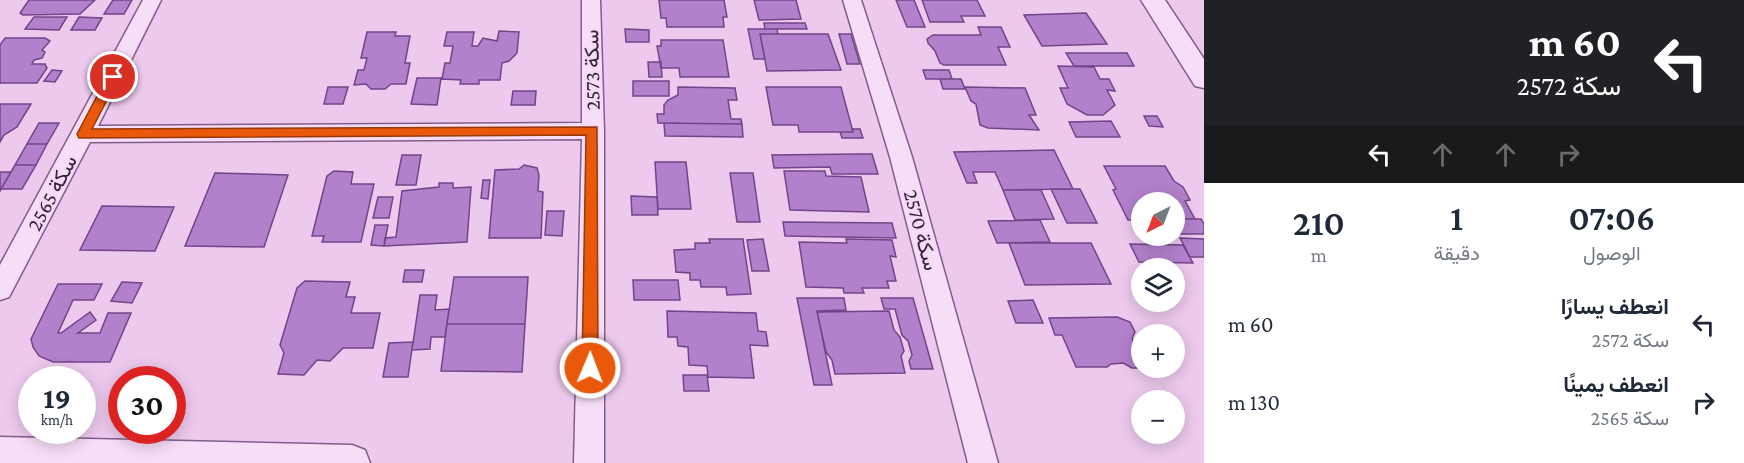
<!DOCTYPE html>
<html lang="ar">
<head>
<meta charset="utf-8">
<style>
  :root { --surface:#fff; --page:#f6f6f7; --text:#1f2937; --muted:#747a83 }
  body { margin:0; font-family:"Crimson Pro",Vazirmatn,serif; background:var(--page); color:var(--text); direction:rtl; height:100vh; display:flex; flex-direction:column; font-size:22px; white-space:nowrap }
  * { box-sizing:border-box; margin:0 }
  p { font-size:20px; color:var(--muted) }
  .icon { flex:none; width:33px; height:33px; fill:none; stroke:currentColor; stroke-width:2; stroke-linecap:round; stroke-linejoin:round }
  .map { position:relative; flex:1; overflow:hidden; direction:ltr }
  .side { display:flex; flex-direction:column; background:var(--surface); width:540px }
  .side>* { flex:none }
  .hud { background:#202124; color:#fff; overflow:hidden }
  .needle { width:39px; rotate:222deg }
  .tools { position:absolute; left:1131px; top:192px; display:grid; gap:12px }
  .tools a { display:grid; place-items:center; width:54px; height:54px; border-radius:50%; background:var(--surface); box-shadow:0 3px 15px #0003; font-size:30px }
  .speed { position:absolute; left:18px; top:366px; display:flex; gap:12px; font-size:30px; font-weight:700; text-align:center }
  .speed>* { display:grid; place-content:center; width:78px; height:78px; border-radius:50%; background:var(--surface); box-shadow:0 3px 15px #0003; line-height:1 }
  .speed small { font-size:15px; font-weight:400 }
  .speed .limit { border:9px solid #d22; background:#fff; color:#111 }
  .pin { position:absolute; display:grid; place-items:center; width:51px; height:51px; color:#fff; margin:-26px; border:3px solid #fff; border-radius:50%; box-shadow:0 2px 6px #0007 }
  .me { position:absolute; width:66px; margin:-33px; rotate:1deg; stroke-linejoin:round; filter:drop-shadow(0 0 4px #0008) }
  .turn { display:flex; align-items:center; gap:21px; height:126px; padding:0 24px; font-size:27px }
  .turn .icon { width:78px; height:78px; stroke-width:2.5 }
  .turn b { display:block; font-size:42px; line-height:51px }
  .lanes { display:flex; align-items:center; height:57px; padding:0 24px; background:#0003; justify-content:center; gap:30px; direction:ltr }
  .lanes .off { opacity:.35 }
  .eta { display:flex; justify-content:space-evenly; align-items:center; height:102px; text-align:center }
  .eta b { font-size:36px; font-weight:600; line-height:42px }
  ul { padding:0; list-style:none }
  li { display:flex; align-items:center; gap:18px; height:78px; padding:0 24px }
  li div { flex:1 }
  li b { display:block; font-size:22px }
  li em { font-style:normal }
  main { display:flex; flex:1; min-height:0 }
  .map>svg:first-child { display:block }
  .building { fill:#b380cb; stroke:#724489; stroke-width:1.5 }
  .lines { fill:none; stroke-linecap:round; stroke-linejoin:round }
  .minor-casing { stroke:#815e8a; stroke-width:3 }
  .tertiary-casing { stroke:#815e8a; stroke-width:3 }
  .minor { fill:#f8ddf8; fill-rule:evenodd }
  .tertiary { fill:#f8ddf8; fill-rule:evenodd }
  .route { fill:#ea580c; stroke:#983908; stroke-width:1.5 }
  .labels { text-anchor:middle; stroke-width:4.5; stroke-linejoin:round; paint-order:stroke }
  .street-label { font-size:21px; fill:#35213b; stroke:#f5d9f5 }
</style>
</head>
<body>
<main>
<section class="side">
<div class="hud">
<div class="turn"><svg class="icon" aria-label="left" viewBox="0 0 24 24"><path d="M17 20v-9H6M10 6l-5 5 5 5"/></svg><div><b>60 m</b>سكة 2572</div></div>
<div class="lanes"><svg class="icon" aria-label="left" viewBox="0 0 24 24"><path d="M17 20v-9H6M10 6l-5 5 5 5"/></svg><svg class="icon off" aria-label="ahead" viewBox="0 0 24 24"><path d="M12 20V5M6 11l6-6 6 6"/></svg><svg class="icon off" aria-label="ahead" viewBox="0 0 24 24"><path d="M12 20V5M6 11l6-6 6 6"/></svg><svg class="icon off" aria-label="right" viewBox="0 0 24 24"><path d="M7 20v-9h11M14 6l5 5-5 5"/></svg></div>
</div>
<div class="eta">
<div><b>07:06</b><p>الوصول</p></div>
<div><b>1</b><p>دقيقة</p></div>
<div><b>210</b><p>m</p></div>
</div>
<ul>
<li><svg class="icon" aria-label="left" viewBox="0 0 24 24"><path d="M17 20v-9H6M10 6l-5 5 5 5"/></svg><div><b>انعطف يسارًا</b><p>سكة 2572</p></div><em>60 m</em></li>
<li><svg class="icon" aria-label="right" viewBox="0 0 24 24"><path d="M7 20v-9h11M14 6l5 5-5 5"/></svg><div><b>انعطف يمينًا</b><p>سكة 2565</p></div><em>130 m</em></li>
</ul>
</section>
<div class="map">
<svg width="1204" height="463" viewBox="0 0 1204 463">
  <rect width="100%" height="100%" fill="#edc9ee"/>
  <path class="building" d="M 29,0 L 95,0 L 80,14 L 23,15 L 20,13 Z
    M 113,0 L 132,0 L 124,14 L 104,14 Z
    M 659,0 L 724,0 L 727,17 L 723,17 L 724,27 L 667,27 L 666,18 L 661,18 Z
    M 754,0 L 796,0 L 801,19 L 759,20 Z
    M 896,0 L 914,0 L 925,27 L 907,27 Z
    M 922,0 L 977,0 L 985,16 L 961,16 L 964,22 L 930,22 Z
    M 1086,13 L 1107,44 L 1042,46 L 1024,15 Z
    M 34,17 L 67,17 L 59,30 L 25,29 Z
    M 79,17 L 102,18 L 95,30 L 71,30 Z
    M 764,23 L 805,23 L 807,29 L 765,29 Z
    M 978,27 L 1001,27 L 1010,47 L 998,47 L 1006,65 L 944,65 L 940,63 L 935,51 L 928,43 L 927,39 L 933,35 L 981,35 Z
    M 625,29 L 649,30 L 649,42 L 626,42 Z
    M 748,29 L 777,29 L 778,34 L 760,34 L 765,59 L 754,59 Z
    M 499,31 L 519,32 L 517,53 L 509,61 L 502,63 L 500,80 L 479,80 L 479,84 L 460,84 L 461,80 L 442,79 L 445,63 L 450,63 L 453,46 L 444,46 L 447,32 L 474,32 L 472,46 L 478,46 L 483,38 L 497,41 Z
    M 367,32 L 396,32 L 395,36 L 410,36 L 405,63 L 410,63 L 406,84 L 391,84 L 385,89 L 371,89 L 366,84 L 354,85 L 358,70 L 364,70 L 367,58 L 361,58 Z
    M 760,34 L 828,34 L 841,70 L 767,71 Z
    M 839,34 L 851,34 L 860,64 L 847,64 Z
    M 5,38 L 45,38 L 50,41 L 42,50 L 45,52 L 42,58 L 34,60 L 32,64 L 45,64 L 47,68 L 37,83 L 0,83 L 0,45 Z
    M 661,40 L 723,40 L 729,77 L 680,77 L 679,68 L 661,68 L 657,46 L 661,46 Z
    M 1066,53 L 1127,53 L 1134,66 L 1074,66 Z
    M 648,62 L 661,62 L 662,77 L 649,77 Z
    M 1058,66 L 1094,67 L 1100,79 L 1109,79 L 1115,91 L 1107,90 L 1115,105 L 1103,115 L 1087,115 L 1067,104 L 1060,88 L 1068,88 Z
    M 52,70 L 62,71 L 55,82 L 44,81 Z
    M 923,70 L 949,70 L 952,79 L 926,79 Z
    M 417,78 L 441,78 L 437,105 L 411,104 Z
    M 940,79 L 961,79 L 965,89 L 943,89 Z
    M 633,81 L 669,81 L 669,96 L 633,96 Z
    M 328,87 L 348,87 L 343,104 L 324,104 Z
    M 678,87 L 735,88 L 737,100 L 728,100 L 731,119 L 741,119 L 742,124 L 658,123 L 657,114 L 664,114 L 664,105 L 668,100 L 678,95 Z
    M 766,87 L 841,87 L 853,132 L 799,132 L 798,125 L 773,125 Z
    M 965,87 L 1025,88 L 1036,115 L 1029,115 L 1039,130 L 988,128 L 980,125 L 976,104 L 971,101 Z
    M 513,91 L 536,91 L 535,105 L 511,105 Z
    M 0,104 L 31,104 L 17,127 L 4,135 L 0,142 Z
    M 1144,116 L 1157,116 L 1163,127 L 1149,126 Z
    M 1111,121 L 1120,137 L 1076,137 L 1069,122 Z
    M 39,123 L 59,123 L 47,144 L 27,144 Z
    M 664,123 L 742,124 L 743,137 L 665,136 Z
    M 852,129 L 860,129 L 863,138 L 842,138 L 840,132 L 853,132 Z
    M 27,144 L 47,144 L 36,165 L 15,165 Z
    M 1054,150 L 1073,189 L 1003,190 L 995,172 L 973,172 L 977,183 L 967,183 L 954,152 Z
    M 857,154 L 872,154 L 878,174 L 832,174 L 830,167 L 774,168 L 772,155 Z
    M 402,155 L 421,155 L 416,185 L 396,185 Z
    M 655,162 L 686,162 L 691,209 L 658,209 Z
    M 15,165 L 36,165 L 22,189 L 1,189 Z
    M 524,165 L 537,168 L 539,175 L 538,191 L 543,192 L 541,238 L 489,238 L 495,170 L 519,169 Z
    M 1104,166 L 1165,166 L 1174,181 L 1183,187 L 1190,200 L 1185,201 L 1195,219 L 1174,219 L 1174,202 L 1142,202 L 1142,220 L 1128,220 L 1113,190 L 1116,189 Z
    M 334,171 L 353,172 L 351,184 L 374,184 L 361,242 L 322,242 L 324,236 L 312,236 L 327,176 Z
    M 784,171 L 825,171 L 826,176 L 861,177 L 869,212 L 790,210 Z
    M 0,172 L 11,172 L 0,191 Z
    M 215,173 L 288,175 L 264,247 L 185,246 Z
    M 730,173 L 753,173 L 760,222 L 737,222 Z
    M 483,180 L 490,180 L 488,199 L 481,198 Z
    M 439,183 L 453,183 L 453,188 L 471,187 L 467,242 L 384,246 L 385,238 L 396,237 L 402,191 L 439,187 Z
    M 1051,189 L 1080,189 L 1097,223 L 1067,223 Z
    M 1003,190 L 1041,190 L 1054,219 L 1015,220 Z
    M 631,196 L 657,197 L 658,215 L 632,215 Z
    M 378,197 L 393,197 L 389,218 L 373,218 Z
    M 102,206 L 174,207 L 155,251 L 80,250 Z
    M 547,211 L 564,211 L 562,236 L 545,235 Z
    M 1174,219 L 1201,219 L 1204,224 L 1204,234 L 1174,234 Z
    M 1040,220 L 1050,242 L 997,243 L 988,221 Z
    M 783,222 L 892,223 L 896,238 L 785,236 Z
    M 375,225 L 388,225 L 384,246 L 371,245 Z
    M 1180,238 L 1204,239 L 1204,257 L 1190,257 Z
    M 709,239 L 743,239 L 751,294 L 727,295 L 726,287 L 701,287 L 700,280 L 690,280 L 690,273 L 676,272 L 674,250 L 695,249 L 695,243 L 710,243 Z
    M 763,239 L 769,271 L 752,271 L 747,240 Z
    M 846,239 L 892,240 L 896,257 L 890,256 L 896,281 L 887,281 L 889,288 L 862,288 L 864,293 L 844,293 L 843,288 L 806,287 L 799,242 L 847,243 Z
    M 1009,243 L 1091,243 L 1111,284 L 1025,285 Z
    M 1130,244 L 1183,245 L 1193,263 L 1139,262 Z
    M 405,270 L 424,270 L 422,282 L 403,282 Z
    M 454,277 L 528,277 L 525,324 L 447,324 Z
    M 633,280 L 678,280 L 680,300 L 634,300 Z
    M 305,281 L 350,282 L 346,297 L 355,297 L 351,313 L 380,313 L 373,348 L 343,348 L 330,361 L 317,360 L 304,375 L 278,374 L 284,353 L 280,345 L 297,288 Z
    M 122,282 L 142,283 L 132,303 L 111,301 Z
    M 58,284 L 102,284 L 94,300 L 73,300 L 58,333 L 61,333 L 90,312 L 96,320 L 78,333 L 100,333 L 108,313 L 131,313 L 110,362 L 53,362 L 39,356 L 33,347 L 31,339 Z
    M 420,295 L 437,295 L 435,310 L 449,309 L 445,337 L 431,337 L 430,349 L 412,350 Z
    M 797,298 L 844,298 L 846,310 L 817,311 L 832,385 L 814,385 Z
    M 881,298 L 913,298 L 933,369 L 911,369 L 909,361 L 912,355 L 908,341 L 902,335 L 895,309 L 884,309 Z
    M 1033,300 L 1043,323 L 1016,323 L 1008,301 Z
    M 667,311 L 756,313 L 758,331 L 766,332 L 768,346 L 750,345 L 754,378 L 708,377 L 707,366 L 689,365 L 688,347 L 678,346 L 677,337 L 668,337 Z
    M 889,311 L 894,330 L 900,337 L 904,351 L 901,356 L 905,373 L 835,374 L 832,360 L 826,352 L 817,312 Z
    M 1117,317 L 1130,322 L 1135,332 L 1132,338 L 1135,345 L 1142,349 L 1142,368 L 1151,368 L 1132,368 L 1123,363 L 1111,364 L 1107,367 L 1076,367 L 1062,335 L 1055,335 L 1049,318 Z
    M 447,324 L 525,324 L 522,372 L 441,371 Z
    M 413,342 L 408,377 L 383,377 L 389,343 Z
    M 683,375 L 707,375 L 709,391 L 684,391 Z"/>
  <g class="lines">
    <g class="minor-casing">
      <path id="minor" d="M 143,0 L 161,0 L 98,126 L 582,123 L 582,0 L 600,0 L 604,131 L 604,463 L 574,463 L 582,139 L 90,142 L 9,297 L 0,300 L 0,265 Z
        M 843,0 L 861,0 L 912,157 L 998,463 L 968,463 L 890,157 Z"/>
    </g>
    <g class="tertiary-casing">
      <path id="tertiary" d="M 1141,0 L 1165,0 L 1204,59 L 1204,88 L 1195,86 Z
        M 0,437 L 352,445 L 365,450 L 370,463 L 0,463 Z"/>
    </g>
    <use href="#minor" class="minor"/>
    <use href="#tertiary" class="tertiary"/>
  </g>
  <path class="route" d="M 113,73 L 119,77 L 92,129 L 597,127 L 598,368 L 595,373 L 590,375 L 584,373 L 582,368 L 586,135 L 79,138 L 77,134 L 107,77 Z"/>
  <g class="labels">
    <g class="street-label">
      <text transform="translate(592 70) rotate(-91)" y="7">سكة 2573</text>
      <text transform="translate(52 193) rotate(-62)" y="7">سكة 2565</text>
      <text transform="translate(921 230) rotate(75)" y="7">سكة 2570</text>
    </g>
  </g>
</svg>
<div class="tools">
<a><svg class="needle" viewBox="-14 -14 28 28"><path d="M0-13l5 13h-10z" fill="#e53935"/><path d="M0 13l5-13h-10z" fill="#747a83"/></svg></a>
<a><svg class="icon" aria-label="layers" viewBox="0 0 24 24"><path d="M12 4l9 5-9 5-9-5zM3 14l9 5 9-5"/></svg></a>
<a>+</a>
<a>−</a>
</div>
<div class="speed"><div>19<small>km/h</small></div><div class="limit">30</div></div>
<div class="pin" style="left:113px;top:77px;background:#d93025"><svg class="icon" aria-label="arrive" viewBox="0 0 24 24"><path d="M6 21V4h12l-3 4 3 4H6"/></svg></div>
<svg class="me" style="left:590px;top:368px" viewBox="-20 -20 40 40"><circle r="17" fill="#ea580c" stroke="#fff" stroke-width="3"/><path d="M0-11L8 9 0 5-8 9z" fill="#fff"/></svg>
</div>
</main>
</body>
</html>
